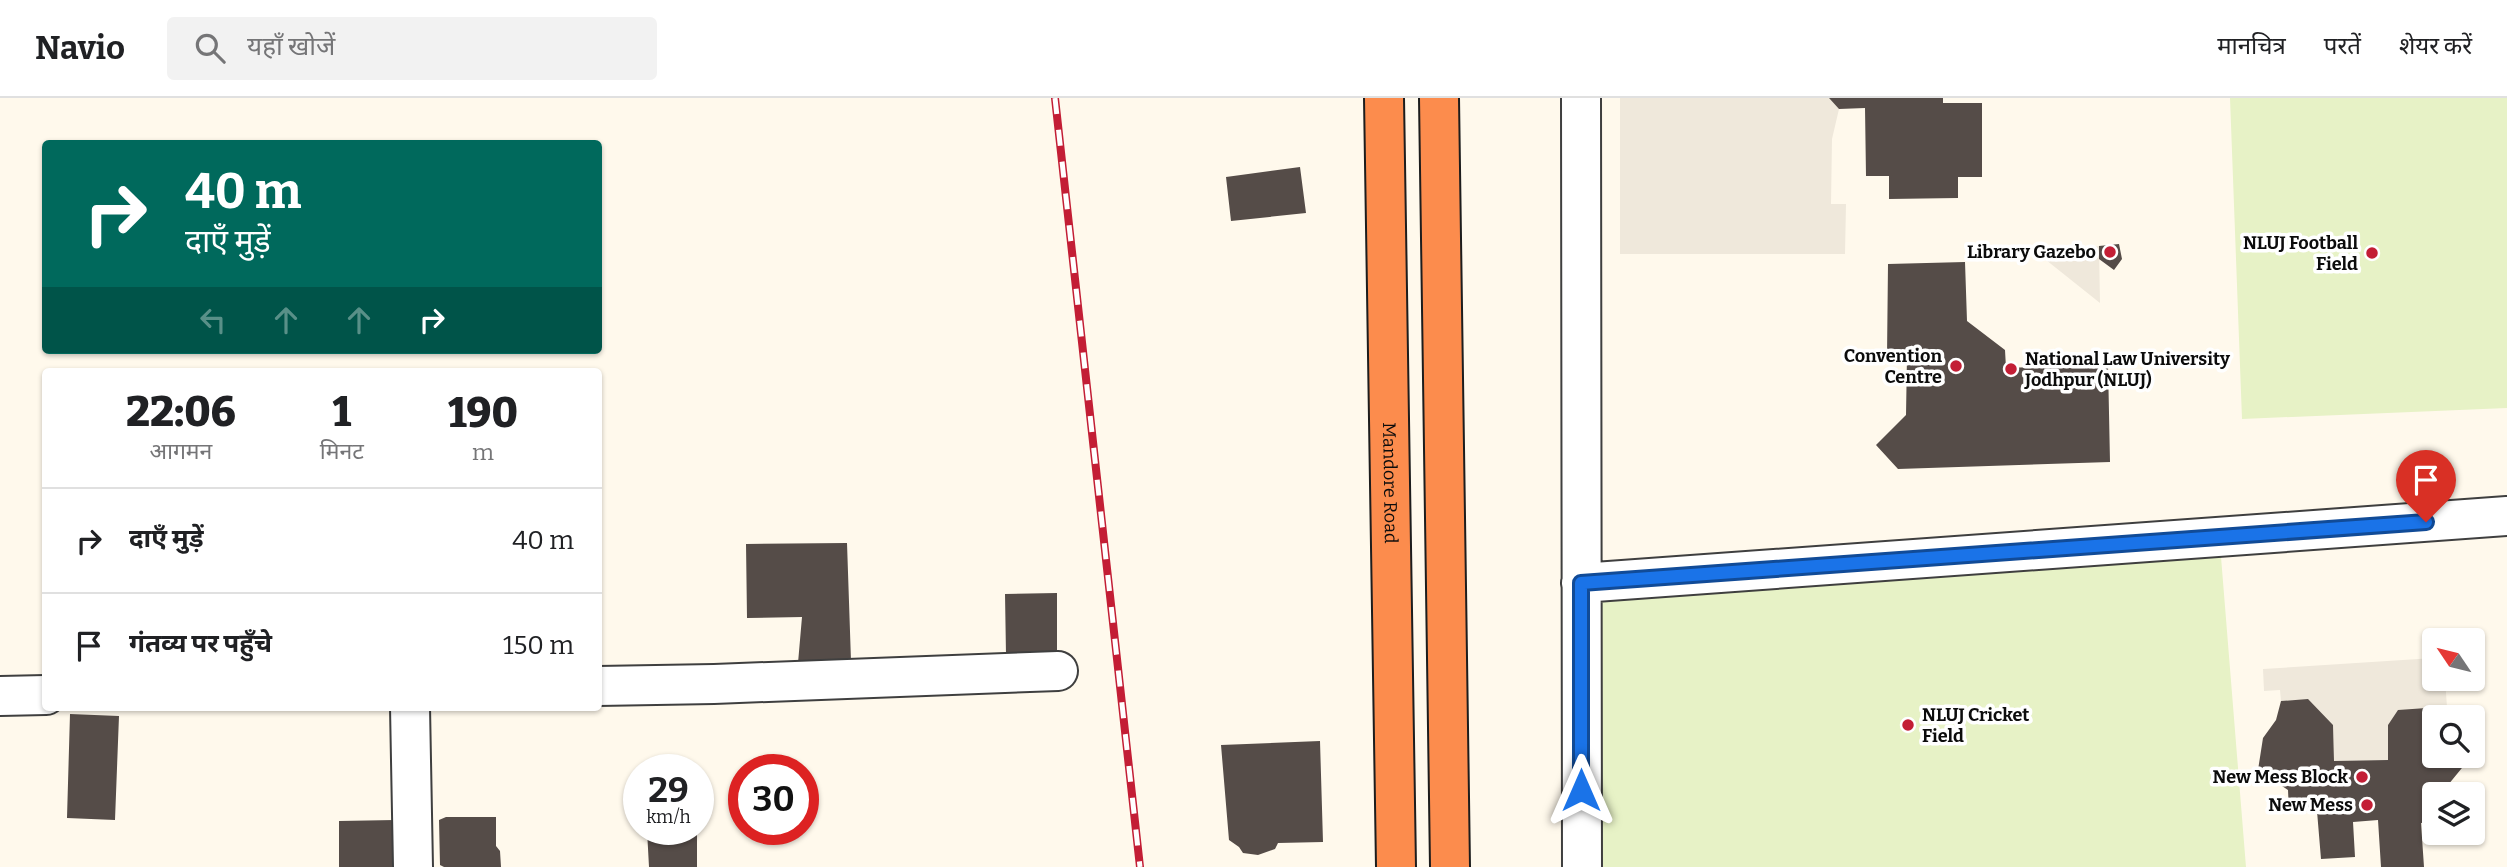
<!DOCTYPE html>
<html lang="hi">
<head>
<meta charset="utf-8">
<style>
  :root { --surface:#fff; --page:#f2f2f2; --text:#202124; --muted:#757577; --line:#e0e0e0 }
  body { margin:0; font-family:Bitter,"Noto Sans Devanagari",serif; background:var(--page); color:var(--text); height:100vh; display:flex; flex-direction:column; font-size:26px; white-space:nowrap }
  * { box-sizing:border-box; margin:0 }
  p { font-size:23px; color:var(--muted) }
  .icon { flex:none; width:38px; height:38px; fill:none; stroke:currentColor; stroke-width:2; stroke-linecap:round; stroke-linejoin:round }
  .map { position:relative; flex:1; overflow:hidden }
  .panel { position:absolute; left:42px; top:270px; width:560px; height:343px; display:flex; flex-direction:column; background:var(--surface); border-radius:7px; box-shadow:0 2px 5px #0004 }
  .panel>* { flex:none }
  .guide { position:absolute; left:42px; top:42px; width:560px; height:214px; border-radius:7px; box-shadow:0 2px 5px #0004; background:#00695c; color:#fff; overflow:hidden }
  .needle { width:46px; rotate:305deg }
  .fabs { position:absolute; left:2422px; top:530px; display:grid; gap:14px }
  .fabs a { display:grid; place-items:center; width:63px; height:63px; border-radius:7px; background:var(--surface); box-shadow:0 2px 5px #0004; font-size:35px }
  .speed { position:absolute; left:623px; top:656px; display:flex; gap:14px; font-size:35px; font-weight:700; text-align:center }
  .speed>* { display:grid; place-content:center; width:91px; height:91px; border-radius:50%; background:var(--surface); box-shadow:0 2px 5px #0004; line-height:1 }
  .speed small { font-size:18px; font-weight:400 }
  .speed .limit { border:10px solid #d22; background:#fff; color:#111 }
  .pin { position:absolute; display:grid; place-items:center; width:60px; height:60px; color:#fff; margin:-72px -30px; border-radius:50% 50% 50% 0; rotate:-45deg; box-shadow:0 0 7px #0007 }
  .pin .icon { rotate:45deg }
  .me { position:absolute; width:77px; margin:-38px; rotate:0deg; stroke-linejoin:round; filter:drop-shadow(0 0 5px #0008) }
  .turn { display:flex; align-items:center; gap:24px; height:147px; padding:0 28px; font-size:32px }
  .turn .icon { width:91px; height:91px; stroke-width:2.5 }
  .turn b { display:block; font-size:49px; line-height:60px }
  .lanes { display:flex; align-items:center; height:66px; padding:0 28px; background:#0003; justify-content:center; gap:35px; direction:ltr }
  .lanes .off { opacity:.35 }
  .eta { display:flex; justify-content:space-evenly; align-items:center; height:119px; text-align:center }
  .eta b { font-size:42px; font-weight:800; line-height:49px }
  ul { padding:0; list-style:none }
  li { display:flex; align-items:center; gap:21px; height:105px; padding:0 28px; border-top:2px solid var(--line) }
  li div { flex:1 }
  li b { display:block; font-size:26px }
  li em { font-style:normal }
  header { display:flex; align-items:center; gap:42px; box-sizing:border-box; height:98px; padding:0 35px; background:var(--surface); border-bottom:2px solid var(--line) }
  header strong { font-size:33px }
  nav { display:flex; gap:38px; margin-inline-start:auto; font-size:24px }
  .search { width:490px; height:63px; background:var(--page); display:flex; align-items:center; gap:18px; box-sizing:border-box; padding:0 24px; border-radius:7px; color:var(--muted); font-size:26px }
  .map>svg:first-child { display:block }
  .pitch { fill:#e7f2c6 }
  .plaza { fill:#efe8db }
  .building { fill:#554c48 }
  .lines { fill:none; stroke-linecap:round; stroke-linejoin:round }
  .minor-casing { stroke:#3f3f3f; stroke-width:42 }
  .highway-casing { stroke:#1d1d1d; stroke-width:42 }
  .minor { stroke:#fff; stroke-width:38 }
  .highway { stroke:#fc8c4d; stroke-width:38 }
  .rail-casing { stroke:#c31e35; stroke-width:8 }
  .rail { stroke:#fff; stroke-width:5; stroke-dasharray:16; stroke-linecap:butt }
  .route-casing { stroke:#114b97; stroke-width:18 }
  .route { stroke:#1a73e8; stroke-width:12 }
  .poi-dot { fill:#c31e35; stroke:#fff; stroke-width:2.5 }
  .labels { text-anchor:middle; stroke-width:7; stroke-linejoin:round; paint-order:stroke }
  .poi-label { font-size:18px; font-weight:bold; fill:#0c0c0c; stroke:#fff; text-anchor:end }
  .street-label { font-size:18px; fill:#0c0c0c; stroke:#fff }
</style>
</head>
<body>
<header>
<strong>Navio</strong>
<div class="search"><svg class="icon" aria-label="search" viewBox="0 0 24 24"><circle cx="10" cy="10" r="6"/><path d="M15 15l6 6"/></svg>यहाँ खोजें</div>
<nav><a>मानचित्र</a><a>परतें</a><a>शेयर करें</a></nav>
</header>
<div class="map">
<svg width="2507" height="769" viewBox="0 0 2507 769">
  <rect width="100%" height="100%" fill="#fff9ec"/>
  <path class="pitch" d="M 2230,0 L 2507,0 L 2507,310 L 2242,321 Z
    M 2219,434 L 2246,769 L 1582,769 L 1581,485 Z"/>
  <path class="plaza" d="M 1620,0 L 1829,0 L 1839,11 L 1832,41 L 1831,106 L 1846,106 L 1845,156 L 1620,156 Z
    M 2099,148 L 2100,205 L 2041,158 Z
    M 2434,560 L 2434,581 L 2445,581 L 2447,609 L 2398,613 L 2388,627 L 2388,662 L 2334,663 L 2333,627 L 2305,602 L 2281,603 L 2280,592 L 2264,593 L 2263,571 Z"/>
  <path class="building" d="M 1829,0 L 1943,0 L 1943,5 L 1982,5 L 1982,79 L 1958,79 L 1958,100 L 1889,101 L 1889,78 L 1866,78 L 1865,10 L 1839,11 Z
    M 1300,69 L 1306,115 L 1231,123 L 1226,79 Z
    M 2119,146 L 2122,161 L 2114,172 L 2099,161 L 2099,148 Z
    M 1965,164 L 1967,223 L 2005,252 L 2006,270 L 2108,266 L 2110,364 L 1898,371 L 1876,347 L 1906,317 L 1907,258 L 1887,258 L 1888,166 Z
    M 847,445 L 851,563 L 798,565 L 802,519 L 747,520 L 746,446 Z
    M 1057,495 L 1057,555 L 1006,557 L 1005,496 Z
    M 2308,601 L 2333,627 L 2334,663 L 2388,662 L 2388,627 L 2398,612 L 2441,609 L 2452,620 L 2434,620 L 2434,658 L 2466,658 L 2466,665 L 2448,687 L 2448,696 L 2434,696 L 2434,724 L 2421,725 L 2424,769 L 2381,769 L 2378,722 L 2353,724 L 2355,759 L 2321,761 L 2317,713 L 2289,715 L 2288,692 L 2258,672 L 2263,640 L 2276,622 L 2281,603 Z
    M 70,616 L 119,618 L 115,722 L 67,720 Z
    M 1320,643 L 1323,744 L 1278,745 L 1275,751 L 1258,757 L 1243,755 L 1239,749 L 1229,742 L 1221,647 Z
    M 446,719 L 496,719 L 496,748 L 500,753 L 501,769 L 444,769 L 440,767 L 439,722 Z
    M 395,722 L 396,769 L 339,769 L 339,723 Z
    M 647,732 L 697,732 L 697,769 L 649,769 Z"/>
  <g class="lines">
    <g class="minor-casing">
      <path id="minor" d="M 1581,0 L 1582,769
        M 1581,485 L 2507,418
        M 598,588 L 714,586 L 1058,573
        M 0,598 L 46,597
        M 410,609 L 413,769"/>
    </g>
    <g class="highway-casing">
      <g id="highway">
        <path id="s1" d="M 1384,0 L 1396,769"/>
        <path d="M 1439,0 L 1450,769"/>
      </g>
    </g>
    <use href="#minor" class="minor"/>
    <use href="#highway" class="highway"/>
    <g class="rail-casing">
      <path id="rail" d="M 1055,0 L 1140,769"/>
    </g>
    <use href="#rail" class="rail"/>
  </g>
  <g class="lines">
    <g class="route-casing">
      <path id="route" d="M 1581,692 L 1581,485 L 2426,424"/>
    </g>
    <use href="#route" class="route"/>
  </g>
  <g class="poi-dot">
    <circle cx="2110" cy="154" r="7"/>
    <circle cx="2372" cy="155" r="7"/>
    <circle cx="1956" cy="268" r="7"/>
    <circle cx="2011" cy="271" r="7"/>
    <circle cx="1908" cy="627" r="7"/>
    <circle cx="2362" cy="679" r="7"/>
    <circle cx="2367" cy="707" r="7"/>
  </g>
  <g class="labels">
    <g class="poi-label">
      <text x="2358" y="151">NLUJ Football<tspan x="2358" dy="21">Field</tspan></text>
      <text x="2096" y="160">Library Gazebo</text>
      <text x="1942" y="264">Convention<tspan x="1942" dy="21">Centre</tspan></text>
      <text x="2025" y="267" text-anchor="start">National Law University<tspan x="2025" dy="21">Jodhpur (NLUJ)</tspan></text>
      <text x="1922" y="623" text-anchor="start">NLUJ Cricket<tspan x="1922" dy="21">Field</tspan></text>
      <text x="2348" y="685">New Mess Block</text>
      <text x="2353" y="713">New Mess</text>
    </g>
    <g class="street-label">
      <text dy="6" stroke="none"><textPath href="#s1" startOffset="385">Mandore Road</textPath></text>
    </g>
  </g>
</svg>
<div class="fabs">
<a><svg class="needle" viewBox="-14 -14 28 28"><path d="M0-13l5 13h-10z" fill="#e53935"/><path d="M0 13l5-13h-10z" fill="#757577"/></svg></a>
<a><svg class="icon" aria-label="search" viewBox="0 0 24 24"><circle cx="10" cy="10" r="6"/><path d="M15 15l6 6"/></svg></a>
<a><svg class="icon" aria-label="layers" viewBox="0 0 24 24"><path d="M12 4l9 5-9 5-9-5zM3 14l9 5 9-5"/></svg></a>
</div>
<div class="speed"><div>29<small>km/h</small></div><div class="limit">30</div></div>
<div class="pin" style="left:2426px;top:424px;background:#d93025"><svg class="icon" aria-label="arrive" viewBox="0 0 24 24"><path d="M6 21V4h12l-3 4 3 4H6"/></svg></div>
<svg class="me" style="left:1581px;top:692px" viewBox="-20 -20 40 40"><path d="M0-17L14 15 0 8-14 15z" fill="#1a73e8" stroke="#fff" stroke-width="4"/></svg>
<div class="guide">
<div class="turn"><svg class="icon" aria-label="right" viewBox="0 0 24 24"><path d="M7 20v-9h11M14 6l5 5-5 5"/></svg><div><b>40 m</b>दाएँ मुड़ें</div></div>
<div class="lanes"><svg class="icon off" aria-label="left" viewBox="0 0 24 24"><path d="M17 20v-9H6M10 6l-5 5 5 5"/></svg><svg class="icon off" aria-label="ahead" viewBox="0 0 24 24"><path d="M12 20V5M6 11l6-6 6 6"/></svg><svg class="icon off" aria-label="ahead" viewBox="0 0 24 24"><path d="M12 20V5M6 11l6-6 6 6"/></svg><svg class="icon" aria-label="right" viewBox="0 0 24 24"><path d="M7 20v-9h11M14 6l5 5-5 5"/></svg></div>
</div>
<section class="panel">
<div class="eta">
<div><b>22:06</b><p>आगमन</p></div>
<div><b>1</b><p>मिनट</p></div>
<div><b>190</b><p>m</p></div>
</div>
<ul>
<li><svg class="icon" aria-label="right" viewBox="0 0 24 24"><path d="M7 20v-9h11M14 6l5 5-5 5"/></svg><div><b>दाएँ मुड़ें</b></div><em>40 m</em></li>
<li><svg class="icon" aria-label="arrive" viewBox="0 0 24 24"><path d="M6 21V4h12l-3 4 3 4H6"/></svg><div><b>गंतव्य पर पहुँचे</b></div><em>150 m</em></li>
</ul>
</section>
</div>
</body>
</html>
